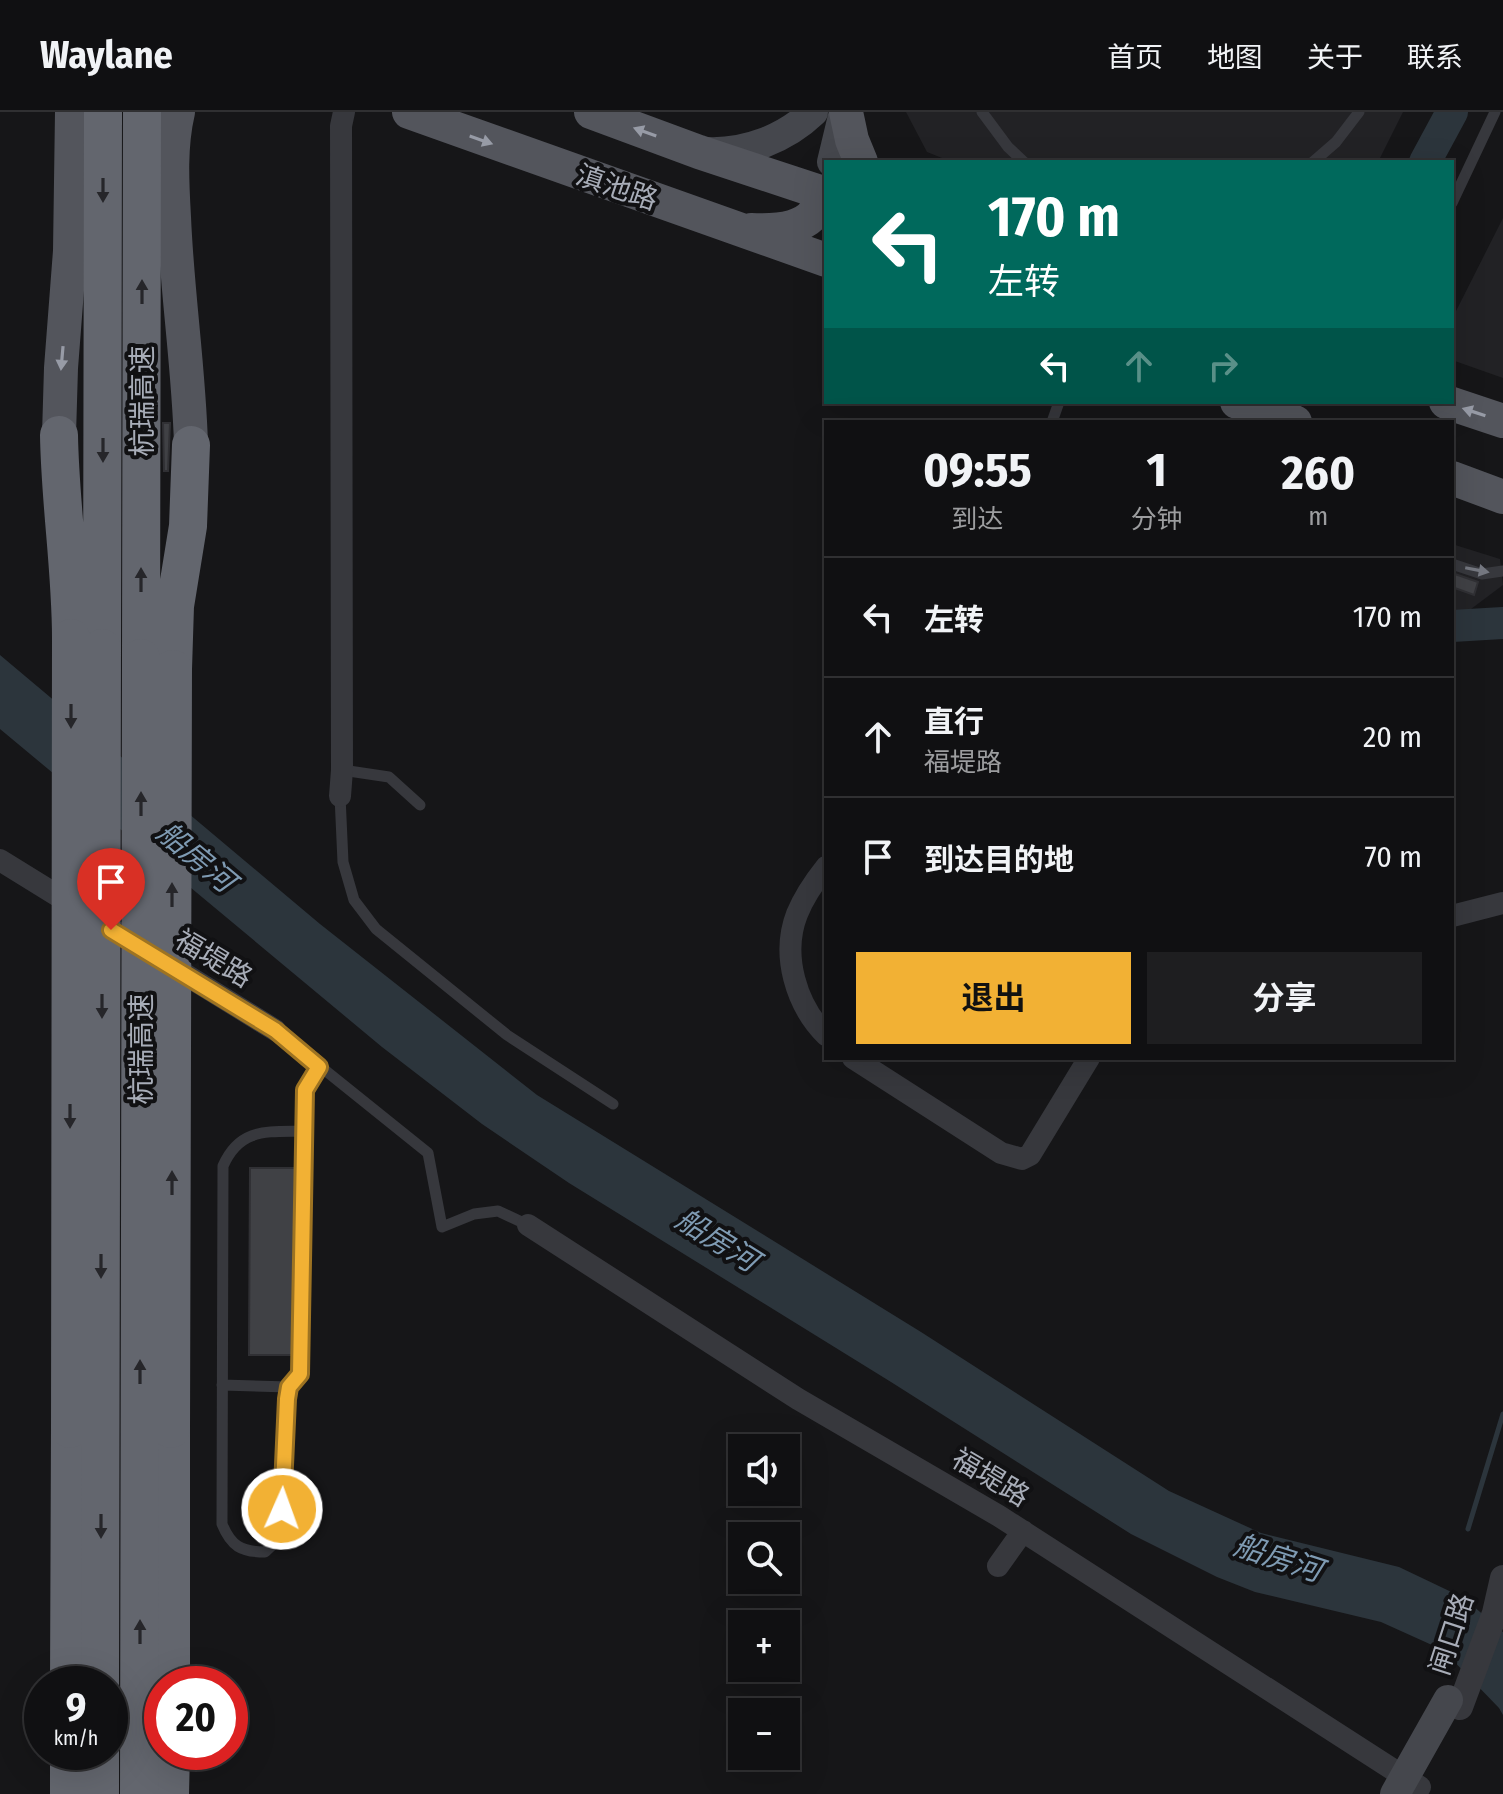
<!DOCTYPE html>
<html lang="zh">
<head>
<meta charset="utf-8">
<style>
  :root { --surface:#101012; --page:#1e1e20; --text:#f1f3f6; --muted:#9c9d9f; --line:#303032; --accent:#f2b134 }
  body { margin:0; font-family:"Fira Sans Condensed","Noto Sans SC",sans-serif; background:var(--page); color:var(--text); height:100vh; display:flex; flex-direction:column; font-size:30px; white-space:nowrap }
  * { box-sizing:border-box; margin:0 }
  p { font-size:26px; color:var(--muted) }
  .icon { flex:none; width:44px; height:44px; fill:none; stroke:currentColor; stroke-width:2; stroke-linecap:round; stroke-linejoin:round }
  .map { position:relative; flex:1; overflow:hidden }
  .drawer { position:absolute; left:824px; top:308px; width:630px; height:640px; display:flex; flex-direction:column; background:var(--surface); border-radius:0px; box-shadow:0 8px 32px #0002,0 0 0 2px var(--line) }
  .drawer>* { flex:none }
  .guide { position:absolute; left:824px; top:48px; width:630px; height:244px; border-radius:0px; box-shadow:0 8px 32px #0002,0 0 0 2px var(--line); background:#00695c; color:#fff; overflow:hidden }
  .controls { position:absolute; left:728px; top:1322px; display:grid; gap:16px }
  .controls a { display:grid; place-items:center; width:72px; height:72px; border-radius:0px; background:var(--surface); box-shadow:0 8px 32px #0002,0 0 0 2px var(--line); font-size:40px }
  .speed { position:absolute; left:24px; top:1554px; display:flex; gap:16px; font-size:40px; font-weight:700; text-align:center }
  .speed>* { display:grid; place-content:center; width:104px; height:104px; border-radius:50%; background:var(--surface); box-shadow:0 8px 32px #0002,0 0 0 2px var(--line); line-height:1 }
  .speed small { font-size:20px; font-weight:400 }
  .speed .limit { border:12px solid #d22; background:#fff; color:#111 }
  .pin { position:absolute; display:grid; place-items:center; width:68px; height:68px; color:#fff; margin:-82px -34px; border-radius:50% 50% 50% 0; rotate:-45deg; box-shadow:0 0 8px #0007 }
  .pin .icon { rotate:45deg }
  .me { position:absolute; width:88px; margin:-44px; rotate:2deg; stroke-linejoin:round; filter:drop-shadow(0 0 6px #0008) }
  .turn { display:flex; align-items:center; gap:28px; height:168px; padding:0 32px; font-size:36px }
  .turn .icon { width:104px; height:104px; stroke-width:2.5 }
  .turn b { display:block; font-size:56px; line-height:68px }
  .lanes { display:flex; align-items:center; height:76px; padding:0 32px; background:#0003; justify-content:center; gap:40px; direction:ltr }
  .lanes .off { opacity:.35 }
  .eta { display:flex; justify-content:space-evenly; align-items:center; height:136px; text-align:center }
  .eta b { font-size:48px; font-weight:700; line-height:56px }
  .button { display:flex; gap:16px; margin-top:auto; padding:16px 32px }
  .button a { flex:1; height:92px; border-radius:0px; background:var(--accent); color:#111; font-size:32px; font-weight:700; line-height:92px; text-align:center }
  .button a+a { background:var(--page); color:var(--text) }
  ul { padding:0; list-style:none }
  li { display:flex; align-items:center; gap:24px; height:120px; padding:0 32px; border-top:2px solid var(--line) }
  li div { flex:1 }
  li b { display:block; font-size:30px }
  li em { font-style:normal }
  header { display:flex; align-items:center; gap:48px; box-sizing:border-box; height:112px; padding:0 40px; background:var(--surface); border-bottom:2px solid var(--line) }
  header strong { font-size:38px }
  nav { display:flex; gap:44px; margin-inline-start:auto; font-size:28px }
  .map>svg:first-child { display:block }
  .built { fill:#222225 }
  .water { fill:#2c353c }
  .lines { fill:none; stroke-linecap:round; stroke-linejoin:round }
  .stream { stroke:#2c353c; stroke-width:5 }
  .river { stroke:#2c353c; stroke-width:32 }
  .building { fill:#404145; stroke:#303034; stroke-width:2 }
  .service { stroke:#37383d; stroke-width:11 }
  .minor { stroke:#37383d; stroke-width:22 }
  .tertiary { stroke:#37383d; stroke-width:26 }
  .secondary { stroke:#45474d; stroke-width:30 }
  .primary { stroke:#53555c; stroke-width:34 }
  .motorway { stroke:#63666e; stroke-width:38 }
  .motorway-bridge { stroke:#63666e; stroke-width:38 }
  .oneway { fill:#979ba6 }
  .oneway2 { fill:#26262a }
  .oneway3 { fill:#757881 }
  .route-casing { stroke:#9d7322; stroke-width:20 }
  .route { stroke:#f2b134; stroke-width:14 }
  .labels { text-anchor:middle; stroke-width:8; stroke-linejoin:round; paint-order:stroke }
  .street-label { font-size:28px; fill:#a8adb8; stroke:#111113 }
  .water-label { font-size:30px; font-style:italic; fill:#7f9bb3; stroke:#111113 }
</style>
</head>
<body>
<header>
<strong>Waylane</strong>
<nav><a>首页</a><a>地图</a><a>关于</a><a>联系</a></nav>
</header>
<div class="map">
<svg width="1503" height="1682" viewBox="0 0 1503 1682">
  <rect width="100%" height="100%" fill="#161618"/>
  <path class="built" d="M 906,0 L 1403,0 L 1378,50 L 952,50 L 927,40 Z
    M 1503,106 L 1503,266 L 1452,248 L 1452,207 Z
    M 1452,432 L 1500,447 L 1503,473 L 1467,500 L 1452,500 Z"/>
  <path class="water" d="M 0,543 L 320,812 L 537,983 L 921,1220 L 1169,1379 L 1261,1421 L 1399,1455 L 1464,1486 L 1503,1520 L 1503,1603 L 1499,1596 L 1443,1538 L 1381,1510 L 1255,1480 L 1217,1465 L 1131,1422 L 891,1270 L 569,1071 L 482,1012 L 382,935 L 0,617 Z"/>
  <g class="lines">
    <path class="stream" d="M 1468,1417 L 1503,1302"/>
    <path class="river" d="M 1425,50 L 1452,0
      M 1452,514 L 1503,511"/>
  </g>
  <path class="building" d="M 163,311 L 170,311 L 168,359 L 164,359 Z
    M 1452,461 L 1478,470 L 1474,483 L 1452,475 Z
    M 250,1056 L 295,1056 L 292,1243 L 249,1243 Z"/>
  <g class="lines">
    <path class="service" d="M 982,0 L 1008,35 L 1024,50
      M 1313,50 L 1336,30 L 1359,0
      M 1452,91 L 1495,0
      M 1052,310 L 1059,290
      M 1452,452 L 1482,462 L 1503,459
      M 342,658 L 389,665 L 420,693
      M 340,684 L 343,750 L 354,788 L 376,817 L 507,923 L 613,992
      M 275,918 L 428,1041 L 442,1115 L 474,1102 L 498,1099 L 528,1113
      M 305,1019 C 268,1020 240,1015 223,1054 L 222,1412 C 231,1434 241,1440 265,1440 L 281,1425 L 287,1287 L 289,1275 L 300,1262 L 305,978 L 319,955
      M 222,1273 L 289,1275"/>
    <path class="minor" d="M 340,684 L 342,658 L 341,14 L 344,0
      M 0,748 L 275,918
      M 826,755 C 814,770 804,785 797,802 C 781,843 796,893 826,923
      M 1452,804 L 1503,791
      M 853,946 L 1001,1041 L 1022,1047 L 1030,1043 L 1089,946
      M 528,1113 L 798,1287 L 999,1404 L 1420,1675
      M 998,1454 L 1023,1419"/>
    <path class="tertiary" d="M 1460,1595 L 1495,1501 L 1503,1466"/>
    <path class="secondary" d="M 706,40 C 745,42 785,27 813,0
      M 832,50 L 844,0
      M 1395,1682 L 1448,1588"/>
    <path class="primary" d="M 178,0 C 170,34 172,70 174,105 C 177,181 189,257 191,333
      M 409,0 L 826,148
      M 591,0 L 699,40 L 826,82
      M 846,0 L 852,28 L 861,50
      M 751,118 C 771,119 802,118 815,100 C 819,95 821,87 824,81
      M 1237,290 L 1295,310
      M 1446,290 L 1503,309
      M 59,323 L 61,256 L 70,139 L 72,0
      M 1452,366 L 1503,385"/>
    <path class="motorway" d="M 59,323 C 60,391 71,458 71,526
      M 102,536 L 103,0
      M 141,546 L 142,0
      M 173,557 L 175,494 L 188,414 L 191,333
      M 69,1572 L 70,1317
      M 171,1572 L 171,1317
      M 69,1682 L 69,1640
      M 100,1682 L 100,1640
      M 170,1682 L 171,1640"/>
    <path class="motorway-bridge" d="M 70,1317 L 71,526
      M 171,1317 L 173,557
      M 100,1572 L 102,536
      M 139,1682 L 141,546"/>
  </g>
  <defs><path id="oneway-solid" d="M-6-.8H1V-3.2L6.5 0L1 3.2V.8H-6Z" transform="scale(2)"/></defs>
  <g class="oneway">
    <use href="#oneway-solid" transform="translate(645 20) rotate(-160)"/>
    <use href="#oneway-solid" transform="translate(481 28) rotate(19)"/>
    <use href="#oneway-solid" transform="translate(62 246) rotate(95)"/>
    <use href="#oneway-solid" transform="translate(1474 300) rotate(-162)"/>
  </g>
  <g class="oneway2">
    <use href="#oneway-solid" transform="translate(103 78) rotate(90)"/>
    <use href="#oneway-solid" transform="translate(142 180) rotate(-90)"/>
    <use href="#oneway-solid" transform="translate(103 338) rotate(90)"/>
    <use href="#oneway-solid" transform="translate(141 468) rotate(-90)"/>
    <use href="#oneway-solid" transform="translate(71 604) rotate(90)"/>
    <use href="#oneway-solid" transform="translate(141 692) rotate(-90)"/>
    <use href="#oneway-solid" transform="translate(172 783) rotate(-90)"/>
    <use href="#oneway-solid" transform="translate(102 894) rotate(90)"/>
    <use href="#oneway-solid" transform="translate(70 1004) rotate(90)"/>
    <use href="#oneway-solid" transform="translate(172 1071) rotate(-90)"/>
    <use href="#oneway-solid" transform="translate(101 1154) rotate(90)"/>
    <use href="#oneway-solid" transform="translate(140 1260) rotate(-90)"/>
    <use href="#oneway-solid" transform="translate(101 1414) rotate(90)"/>
    <use href="#oneway-solid" transform="translate(140 1520) rotate(-90)"/>
  </g>
  <use class="oneway3" href="#oneway-solid" transform="translate(1477 458) rotate(11)"/>
  <g class="lines">
    <g class="route-casing">
      <path id="route" d="M 111,818 L 275,918 L 319,955 L 305,978 L 300,1262 L 289,1275 L 287,1287 L 282,1397"/>
    </g>
    <use href="#route" class="route"/>
  </g>
  <g class="labels">
    <g class="street-label">
      <text transform="translate(617 75) rotate(19)" y="10">滇池路</text>
      <text transform="translate(142 289) rotate(-90)" y="10">杭瑞高速</text>
      <text transform="translate(214 846) rotate(31)" y="10">福堤路</text>
      <text transform="translate(141 937) rotate(-90)" y="10">杭瑞高速</text>
      <text transform="translate(991 1365) rotate(31)" y="10">福堤路</text>
      <text transform="translate(1451 1522) rotate(-72)" y="10">闸口路</text>
    </g>
    <g class="water-label">
      <text transform="translate(196 745) rotate(40)" y="10">船房河</text>
      <text transform="translate(717 1128) rotate(32)" y="10">船房河</text>
      <text transform="translate(1278 1446) rotate(18)" y="10">船房河</text>
    </g>
  </g>
</svg>
<div class="controls">
<a><svg class="icon" aria-label="sound" viewBox="0 0 24 24"><path d="M4 9h4l5-4v14l-5-4H4zM17 9q2 3 0 6"/></svg></a>
<a><svg class="icon" aria-label="search" viewBox="0 0 24 24"><circle cx="10" cy="10" r="6"/><path d="M15 15l6 6"/></svg></a>
<a>+</a>
<a>−</a>
</div>
<div class="speed"><div>9<small>km/h</small></div><div class="limit">20</div></div>
<div class="pin" style="left:111px;top:818px;background:#d93025"><svg class="icon" aria-label="arrive" viewBox="0 0 24 24"><path d="M6 21V4h12l-3 4 3 4H6"/></svg></div>
<svg class="me" style="left:282px;top:1397px" viewBox="-20 -20 40 40"><circle r="17" fill="#f2b134" stroke="#fff" stroke-width="3"/><path d="M0-11L8 9 0 5-8 9z" fill="#fff"/></svg>
<div class="guide">
<div class="turn"><svg class="icon" aria-label="left" viewBox="0 0 24 24"><path d="M17 20v-9H6M10 6l-5 5 5 5"/></svg><div><b>170 m</b>左转</div></div>
<div class="lanes"><svg class="icon" aria-label="left" viewBox="0 0 24 24"><path d="M17 20v-9H6M10 6l-5 5 5 5"/></svg><svg class="icon off" aria-label="ahead" viewBox="0 0 24 24"><path d="M12 20V5M6 11l6-6 6 6"/></svg><svg class="icon off" aria-label="right" viewBox="0 0 24 24"><path d="M7 20v-9h11M14 6l5 5-5 5"/></svg></div>
</div>
<section class="drawer">
<div class="eta">
<div><b>09:55</b><p>到达</p></div>
<div><b>1</b><p>分钟</p></div>
<div><b>260</b><p>m</p></div>
</div>
<ul>
<li><svg class="icon" aria-label="left" viewBox="0 0 24 24"><path d="M17 20v-9H6M10 6l-5 5 5 5"/></svg><div><b>左转</b></div><em>170 m</em></li>
<li><svg class="icon" aria-label="ahead" viewBox="0 0 24 24"><path d="M12 20V5M6 11l6-6 6 6"/></svg><div><b>直行</b><p>福堤路</p></div><em>20 m</em></li>
<li><svg class="icon" aria-label="arrive" viewBox="0 0 24 24"><path d="M6 21V4h12l-3 4 3 4H6"/></svg><div><b>到达目的地</b></div><em>70 m</em></li>
</ul>
<div class="button"><a>退出</a><a>分享</a></div>
</section>
</div>
</body>
</html>
